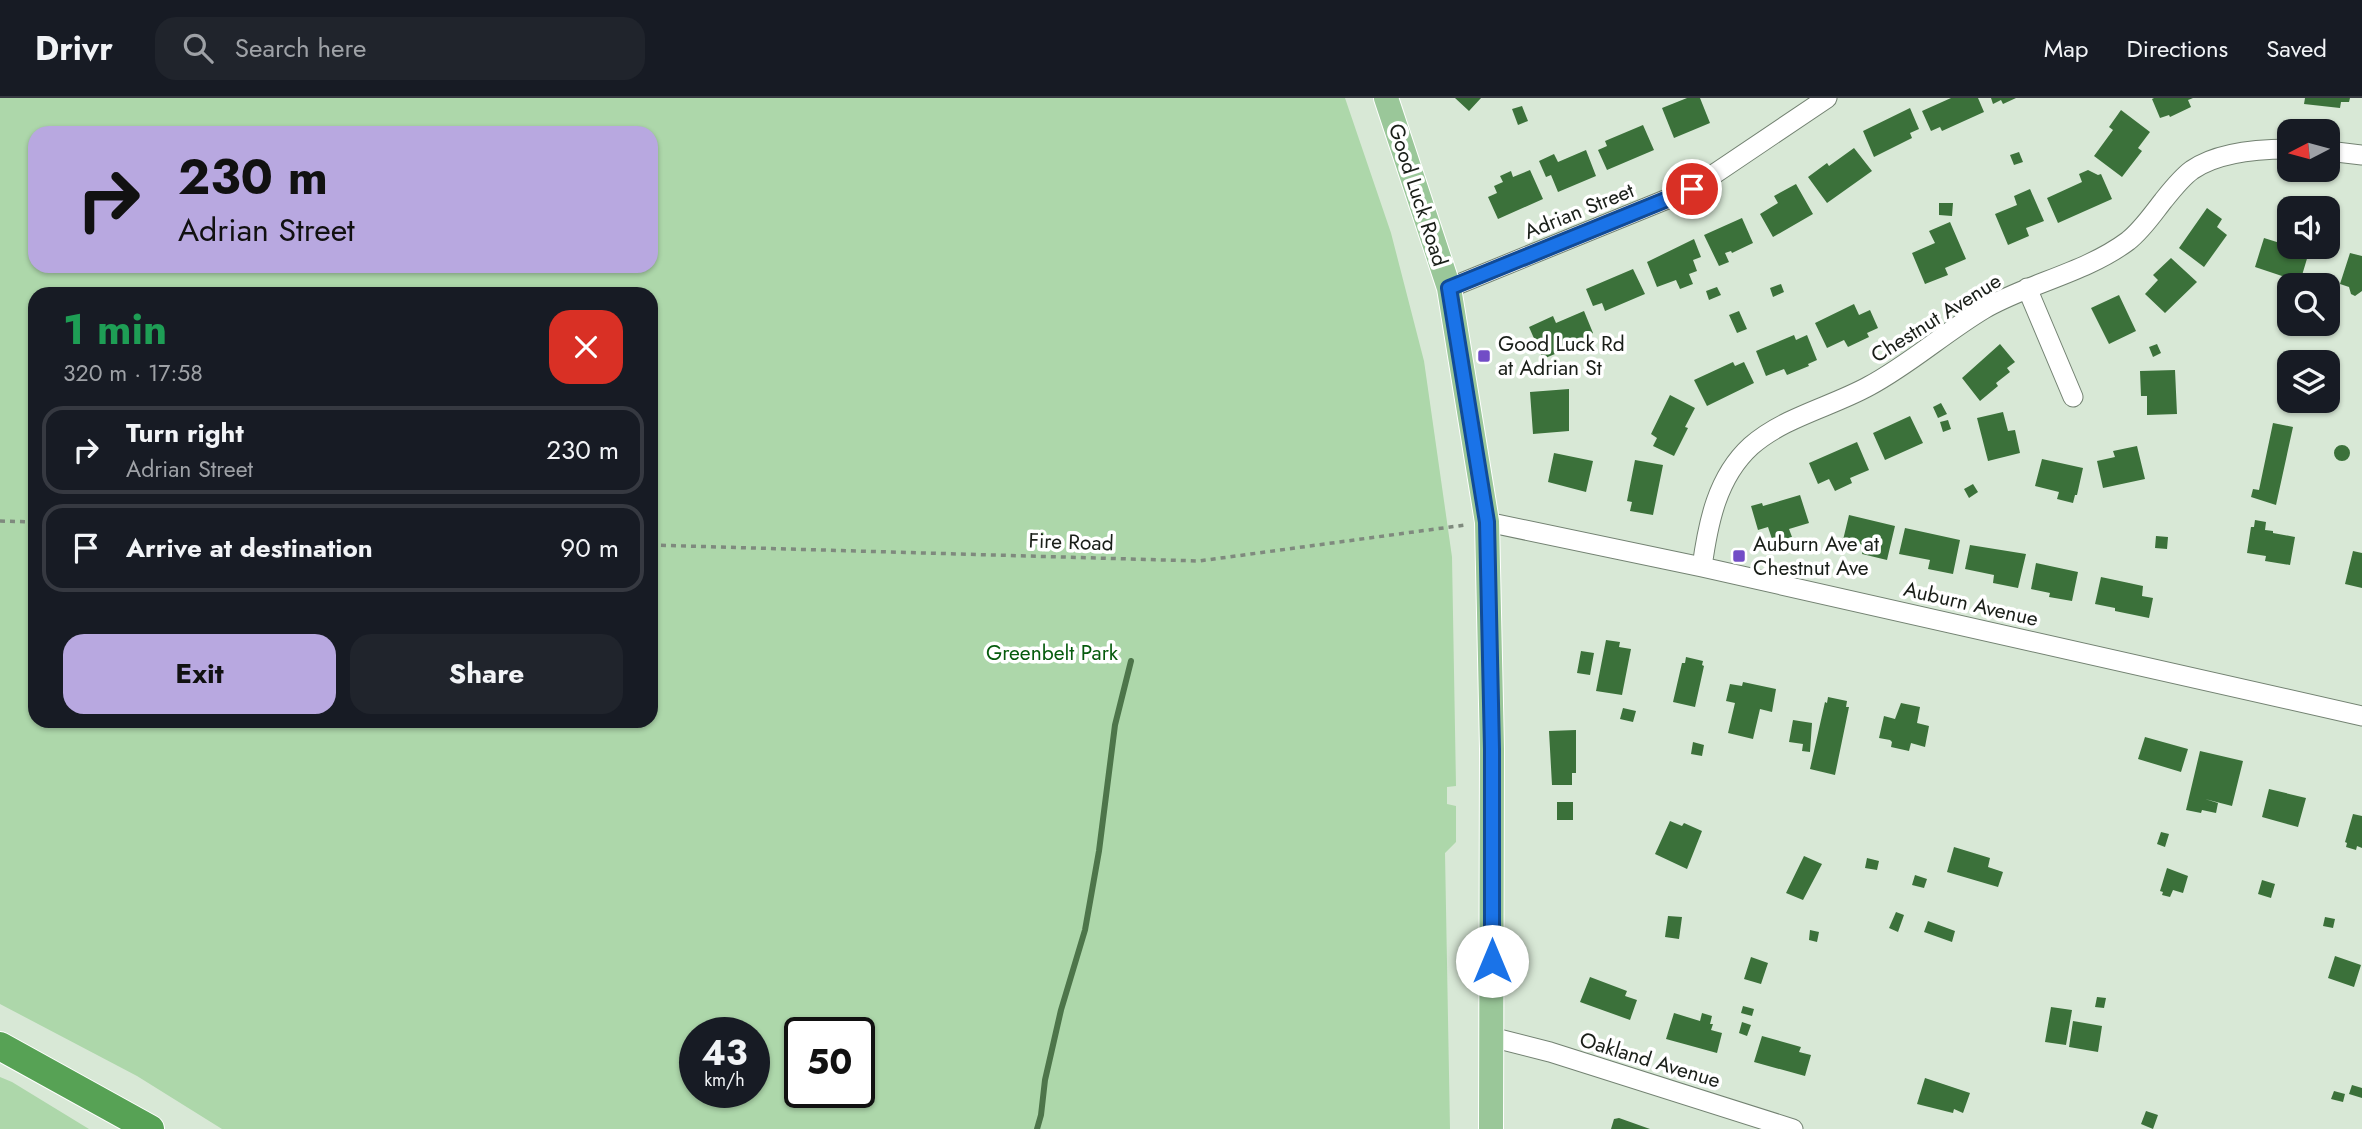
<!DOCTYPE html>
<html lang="en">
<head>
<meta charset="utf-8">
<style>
  :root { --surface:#171b24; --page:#20242c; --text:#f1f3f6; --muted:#9ea1a6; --line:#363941; --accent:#b8a8e0 }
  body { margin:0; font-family:Jost,sans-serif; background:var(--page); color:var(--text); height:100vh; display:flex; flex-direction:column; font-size:26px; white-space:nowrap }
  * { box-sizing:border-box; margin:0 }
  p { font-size:23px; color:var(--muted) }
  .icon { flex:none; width:38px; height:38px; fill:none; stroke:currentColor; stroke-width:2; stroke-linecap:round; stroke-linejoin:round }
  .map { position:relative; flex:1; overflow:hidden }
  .drawer { position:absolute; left:28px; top:189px; width:630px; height:441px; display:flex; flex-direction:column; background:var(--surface); border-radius:21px; box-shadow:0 2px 5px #0004 }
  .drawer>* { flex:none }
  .guide { position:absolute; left:28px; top:28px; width:630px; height:147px; border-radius:21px; box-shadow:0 2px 5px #0004; background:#b8a8e0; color:#111; overflow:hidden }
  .needle { width:46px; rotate:264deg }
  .tools { position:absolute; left:2277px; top:21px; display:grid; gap:14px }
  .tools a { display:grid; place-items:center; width:63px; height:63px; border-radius:14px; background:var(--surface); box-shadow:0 2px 5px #0004; font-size:35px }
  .speed { position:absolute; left:679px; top:919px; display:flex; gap:14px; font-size:35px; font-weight:700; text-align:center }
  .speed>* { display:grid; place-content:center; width:91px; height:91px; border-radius:50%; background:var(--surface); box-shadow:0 2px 5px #0004; line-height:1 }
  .speed small { font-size:18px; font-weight:400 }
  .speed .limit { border:4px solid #111; border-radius:10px; background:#fff; color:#111 }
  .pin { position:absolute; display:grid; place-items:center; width:60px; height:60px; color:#fff; margin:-30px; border:4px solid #fff; border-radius:50%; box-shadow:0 2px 7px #0007 }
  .me { position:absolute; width:77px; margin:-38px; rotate:0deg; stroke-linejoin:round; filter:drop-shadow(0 0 5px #0008) }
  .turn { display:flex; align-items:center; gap:24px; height:147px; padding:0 35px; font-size:32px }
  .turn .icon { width:91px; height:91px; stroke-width:2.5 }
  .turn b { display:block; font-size:49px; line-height:60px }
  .round { display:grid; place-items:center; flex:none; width:74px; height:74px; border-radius:21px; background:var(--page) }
  .head { display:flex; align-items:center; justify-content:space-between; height:119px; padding:0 35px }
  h1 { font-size:42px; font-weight:700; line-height:52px; color:#1e9e55 }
  .action { display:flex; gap:14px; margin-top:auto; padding:14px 35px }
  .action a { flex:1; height:80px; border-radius:21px; background:var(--accent); color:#111; font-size:28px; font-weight:700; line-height:80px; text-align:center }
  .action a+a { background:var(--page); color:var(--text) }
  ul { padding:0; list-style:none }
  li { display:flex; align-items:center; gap:21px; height:88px; margin:0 14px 10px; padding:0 21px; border:4px solid var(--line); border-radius:21px }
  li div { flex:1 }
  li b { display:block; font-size:26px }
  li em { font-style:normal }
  header { display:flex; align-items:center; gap:42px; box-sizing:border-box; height:98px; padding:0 35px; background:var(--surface); border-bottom:2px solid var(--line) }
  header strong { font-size:33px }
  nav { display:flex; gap:38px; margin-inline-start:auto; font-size:24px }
  .search { width:490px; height:63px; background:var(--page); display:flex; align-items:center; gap:18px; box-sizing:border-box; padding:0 24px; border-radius:21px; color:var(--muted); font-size:26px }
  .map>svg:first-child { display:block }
  .green { fill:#add7aa; fill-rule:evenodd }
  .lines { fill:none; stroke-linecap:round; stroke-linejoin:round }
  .stream { stroke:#4d754a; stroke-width:6 }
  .building { fill:#3b713a }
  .minor-casing { stroke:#738272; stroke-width:21 }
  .major-casing { stroke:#fff; stroke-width:26 }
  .highway-casing { stroke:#fff; stroke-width:30 }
  .path { stroke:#7f8a7e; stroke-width:3.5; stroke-dasharray:5 5; stroke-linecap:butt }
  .minor { stroke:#fff; stroke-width:19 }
  .major { stroke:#9ac799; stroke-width:24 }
  .highway { stroke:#57a255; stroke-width:28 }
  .route-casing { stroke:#114b97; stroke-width:18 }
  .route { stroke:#1a73e8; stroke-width:12 }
  .poi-dot { fill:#724dc6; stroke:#fff; stroke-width:2.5 }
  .labels { text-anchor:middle; stroke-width:7; stroke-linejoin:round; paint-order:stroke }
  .street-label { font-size:21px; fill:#191e18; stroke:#fff }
  .poi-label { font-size:21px; fill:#191e18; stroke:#fff; text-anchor:start }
  .park-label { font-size:21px; fill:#065b0d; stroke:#fff }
</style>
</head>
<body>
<header>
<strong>Drivr</strong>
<div class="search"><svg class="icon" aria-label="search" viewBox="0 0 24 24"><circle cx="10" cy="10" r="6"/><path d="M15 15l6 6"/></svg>Search here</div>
<nav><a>Map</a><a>Directions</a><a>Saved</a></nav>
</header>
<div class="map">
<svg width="2362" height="1031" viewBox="0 0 2362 1031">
  <rect width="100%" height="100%" fill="#d8e8d6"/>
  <path class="green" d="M 0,0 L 1345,0 L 1391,135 L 1424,263 L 1452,459 L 1456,688 L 1447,689 L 1447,706 L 1456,708 L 1456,744 L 1445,755 L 1450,1031 L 222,1031 L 137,978 L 0,906 ZM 35,35 L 651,35 L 651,168 L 35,168 ZM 35,196 L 651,196 L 651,623 L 35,623 ZM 695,934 L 754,934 L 754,994 L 695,994 ZM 800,934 L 859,934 L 859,994 L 800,994 Z
    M 0,979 L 12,984 L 89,1031 L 0,1031 Z"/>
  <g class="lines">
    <path class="stream" d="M 1037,1031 L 1041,1017 L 1045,982 L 1061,912 L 1085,832 L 1099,753 L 1115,627 L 1131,563"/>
  </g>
  <path class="building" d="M 1455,0 L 1481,0 L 1469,13 Z
    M 1687,0 L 1700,0 L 1710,25 L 1674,40 L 1662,10 Z
    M 1951,0 L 1978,0 L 1984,14 L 1942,33 L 1940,29 L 1931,33 L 1922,13 Z
    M 1991,0 L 2016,0 L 2003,6 L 2001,2 L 1993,6 Z
    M 2154,0 L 2193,0 L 2188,2 L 2191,9 L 2170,19 L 2169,17 L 2160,20 L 2152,1 Z
    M 2305,0 L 2350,0 L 2349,4 L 2341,4 L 2340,10 L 2304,6 Z
    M 1522,8 L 1528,23 L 1518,27 L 1512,11 Z
    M 1910,10 L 1919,31 L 1910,35 L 1912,40 L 1874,59 L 1863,33 Z
    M 2121,12 L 2150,34 L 2138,50 L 2142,53 L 2122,79 L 2094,58 L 2113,32 L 2109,29 Z
    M 1643,27 L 1654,52 L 1607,72 L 1598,52 L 1607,48 L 1605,43 Z
    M 1854,50 L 1872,73 L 1827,105 L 1808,79 L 1827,65 L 1829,68 Z
    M 1586,52 L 1596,78 L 1558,94 L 1551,77 L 1546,79 L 1539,63 L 1554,56 L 1558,64 Z
    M 2019,54 L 2023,64 L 2014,67 L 2010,57 Z
    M 1530,72 L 1543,101 L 1498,121 L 1488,99 L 1497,95 L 1494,88 L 1503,84 L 1500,78 L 1511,73 L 1513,79 Z
    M 2088,72 L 2098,77 L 2101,76 L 2112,101 L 2058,125 L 2047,100 L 2082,84 L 2079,76 Z
    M 1796,86 L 1813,116 L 1773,139 L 1760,116 L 1778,105 L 1774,98 Z
    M 2030,91 L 2044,123 L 2026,130 L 2029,138 L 2008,147 L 1995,116 L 2017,107 L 2014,98 Z
    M 1939,105 L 1953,105 L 1952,118 L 1939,117 Z
    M 2207,110 L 2222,121 L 2217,129 L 2227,137 L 2204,169 L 2179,150 Z
    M 1742,120 L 1753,145 L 1732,155 L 1731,153 L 1725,155 L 1729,164 L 1719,168 L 1704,137 Z
    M 1950,124 L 1966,161 L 1945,170 L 1948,177 L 1925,186 L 1912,155 L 1935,145 L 1929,133 Z
    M 2264,140 L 2309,154 L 2300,184 L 2255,169 Z
    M 1694,141 L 1701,159 L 1693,162 L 1697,173 L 1689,176 L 1693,186 L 1680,191 L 1676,182 L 1657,189 L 1647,164 Z
    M 2350,155 L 2362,158 L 2362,193 L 2355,198 L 2351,196 L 2349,189 L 2340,186 Z
    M 2171,160 L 2197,184 L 2165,215 L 2145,196 L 2158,182 L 2153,177 Z
    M 1633,171 L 1645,196 L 1605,213 L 1602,205 L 1593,208 L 1586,191 Z
    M 1781,186 L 1784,194 L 1773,199 L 1770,190 Z
    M 1717,189 L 1721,197 L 1709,202 L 1706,193 Z
    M 2119,197 L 2136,233 L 2109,246 L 2091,210 Z
    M 1854,206 L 1859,217 L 1870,212 L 1878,230 L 1867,235 L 1869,239 L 1848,249 L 1844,242 L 1827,250 L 1815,225 Z
    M 1584,213 L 1593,235 L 1584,239 L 1586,243 L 1543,261 L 1529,229 L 1553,218 L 1556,225 Z
    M 1739,213 L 1747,231 L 1737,235 L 1729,217 Z
    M 1794,237 L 1796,242 L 1807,237 L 1817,262 L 1808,266 L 1809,268 L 1787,277 L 1784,271 L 1766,278 L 1756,253 Z
    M 2000,246 L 2015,264 L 2007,270 L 2010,274 L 1996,285 L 1998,288 L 1980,303 L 1962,280 Z
    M 2157,246 L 2161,255 L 2153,259 L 2149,249 Z
    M 1733,264 L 1735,268 L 1744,264 L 1754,285 L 1707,308 L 1694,282 Z
    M 2175,272 L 2177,316 L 2147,317 L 2147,298 L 2141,298 L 2140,273 Z
    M 1569,291 L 1569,333 L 1533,336 L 1530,294 Z
    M 1670,297 L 1695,310 L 1685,329 L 1688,330 L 1674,358 L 1653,348 L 1657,340 L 1651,336 Z
    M 1941,305 L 1947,316 L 1938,320 L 1933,309 Z
    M 2003,314 L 2008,333 L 2015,332 L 2020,355 L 1988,363 L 1977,320 Z
    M 1910,318 L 1923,345 L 1885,362 L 1873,335 Z
    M 1948,322 L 1951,331 L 1943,334 L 1940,324 Z
    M 2273,325 L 2293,329 L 2276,407 L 2251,399 L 2253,391 L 2259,392 Z
    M 1857,344 L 1869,372 L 1850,380 L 1852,385 L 1835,393 L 1829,381 L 1818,386 L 1809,365 Z
    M2334 355a8 8 0 1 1 16 0a8 8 0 1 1-16 0Z
    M 2137,348 L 2145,381 L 2103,390 L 2097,363 L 2115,359 L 2113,353 Z
    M 1554,355 L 1593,363 L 1586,394 L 1548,384 Z
    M 2042,361 L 2083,370 L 2077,397 L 2075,397 L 2073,405 L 2057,401 L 2059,394 L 2035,388 Z
    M 1635,362 L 1663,367 L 1653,417 L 1630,413 L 1632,404 L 1627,403 Z
    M 1973,386 L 1978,394 L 1969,400 L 1964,391 Z
    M 1800,397 L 1809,425 L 1789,431 L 1792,439 L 1773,444 L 1768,429 L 1758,432 L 1751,408 L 1762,405 L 1763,408 Z
    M 1849,417 L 1895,428 L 1887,462 L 1862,456 L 1864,447 L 1843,442 Z
    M 2255,422 L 2266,424 L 2265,432 L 2273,433 L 2273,435 L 2295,439 L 2290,467 L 2265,463 L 2266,458 L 2247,455 L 2251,429 L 2254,429 Z
    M 1905,430 L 1960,442 L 1953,476 L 1928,471 L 1930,462 L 1899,456 Z
    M 2156,438 L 2168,439 L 2167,451 L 2155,450 Z
    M 1970,447 L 2026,456 L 2018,490 L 1993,485 L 1994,477 L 1965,471 Z
    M 2353,453 L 2362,455 L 2362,490 L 2345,486 Z
    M 2036,465 L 2078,474 L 2072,503 L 2049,499 L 2050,495 L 2031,491 Z
    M 2101,479 L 2143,488 L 2142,498 L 2153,500 L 2149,520 L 2115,513 L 2115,510 L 2095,506 Z
    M 1606,542 L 1620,544 L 1619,549 L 1631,551 L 1622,597 L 1596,593 Z
    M 1581,553 L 1594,555 L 1590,577 L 1577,575 Z
    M 1686,559 L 1703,563 L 1702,567 L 1704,568 L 1695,609 L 1673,604 L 1682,565 L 1685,565 Z
    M 1743,584 L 1776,591 L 1772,614 L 1760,611 L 1753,641 L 1728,635 L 1735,605 L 1726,603 L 1730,586 L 1742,588 Z
    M 1828,599 L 1847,603 L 1846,609 L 1849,609 L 1835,677 L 1810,671 L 1825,604 L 1827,605 Z
    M 1901,605 L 1920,609 L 1917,625 L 1929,628 L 1925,649 L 1911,645 L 1909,653 L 1891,649 L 1892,644 L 1890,642 L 1879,640 L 1884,618 L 1895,621 Z
    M 1623,610 L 1636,613 L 1633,624 L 1620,621 Z
    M 1793,622 L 1812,625 L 1810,654 L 1802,653 L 1803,646 L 1789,644 Z
    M 1576,632 L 1576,675 L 1572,675 L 1572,687 L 1552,687 L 1549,633 Z
    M 2145,639 L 2188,651 L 2181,674 L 2138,661 Z
    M 1693,644 L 1704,647 L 1702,658 L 1691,656 Z
    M 2200,653 L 2243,663 L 2232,708 L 2205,701 L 2218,705 L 2216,715 L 2202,712 L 2201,715 L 2186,712 Z
    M 2269,691 L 2306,700 L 2298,729 L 2262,719 Z
    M 1557,704 L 1573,704 L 1573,722 L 1557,722 Z
    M 2353,716 L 2362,718 L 2362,750 L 2357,748 L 2356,752 L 2346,749 L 2347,745 L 2345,744 Z
    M 1670,723 L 1682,728 L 1684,725 L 1702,733 L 1687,771 L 1655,756 Z
    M 2161,734 L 2169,736 L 2165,749 L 2157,746 Z
    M 1954,749 L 1990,760 L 1988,769 L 2003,774 L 1998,789 L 1947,774 Z
    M 1804,758 L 1822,766 L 1803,802 L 1786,795 Z
    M 1867,760 L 1879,763 L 1877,772 L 1865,770 Z
    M 2167,770 L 2188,778 L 2183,795 L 2173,792 L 2170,799 L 2162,797 L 2163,794 L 2160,793 Z
    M 1915,777 L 1927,781 L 1924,790 L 1912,787 Z
    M 2262,782 L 2275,786 L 2271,800 L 2258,796 Z
    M 1896,814 L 1904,817 L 1898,834 L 1889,830 Z
    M 1668,818 L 1682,819 L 1679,841 L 1665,839 Z
    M 2325,819 L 2335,821 L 2333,830 L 2323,828 Z
    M 1928,823 L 1955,833 L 1952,844 L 1924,834 Z
    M 1810,832 L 1819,834 L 1817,844 L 1809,842 Z
    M 2335,858 L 2361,867 L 2354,889 L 2328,880 Z
    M 1751,859 L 1768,865 L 1761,886 L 1744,881 Z
    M 1590,879 L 1627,893 L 1625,898 L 1637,902 L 1630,922 L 1580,904 Z
    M 2097,899 L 2106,900 L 2104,910 L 2095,909 Z
    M 1743,908 L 1754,911 L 1752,918 L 1741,915 Z
    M 2051,909 L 2072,912 L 2066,947 L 2045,944 Z
    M 1674,915 L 1700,923 L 1702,915 L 1712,918 L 1710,926 L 1713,926 L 1711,932 L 1722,935 L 1717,955 L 1666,941 Z
    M 2073,923 L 2102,928 L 2098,954 L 2069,949 Z
    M 1742,924 L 1751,927 L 1747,938 L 1739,935 Z
    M 1762,938 L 1801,949 L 1799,954 L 1811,957 L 1805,978 L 1754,964 Z
    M 1925,980 L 1970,995 L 1963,1015 L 1954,1011 L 1953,1015 L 1917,1006 Z
    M 2352,987 L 2362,990 L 2362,1000 L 2349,996 Z
    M 2334,993 L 2345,996 L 2343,1004 L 2331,1001 Z
    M 2146,1013 L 2158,1017 L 2153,1031 L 2141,1026 Z
    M 1619,1020 L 1650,1031 L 1611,1031 L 1614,1021 Z"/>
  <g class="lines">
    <g class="minor-casing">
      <path id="minor" d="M 2328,53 L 2362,57
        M 1449,190 L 1692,91 L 1827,0
        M 2027,190 L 2073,299
        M 1487,424 L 1702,469 L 2362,618
        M 1702,469 C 1708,425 1717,379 1751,348 C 1784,319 1831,309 1869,288 C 1910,266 1944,235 1984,211 C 2029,185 2085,175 2128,143 C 2142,132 2152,117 2163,103 C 2171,93 2181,80 2192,72 C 2218,54 2258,51 2289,51
        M 1491,939 L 1550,954 L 1793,1031"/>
    </g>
    <g class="major-casing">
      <path id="major" d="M 1386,0 L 1449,190 L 1487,424 L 1492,651 L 1491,1031"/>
    </g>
    <g class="highway-casing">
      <path id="highway" d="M 0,948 L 150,1031"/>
    </g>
    <path class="path" d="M 0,423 L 35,424
      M 651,447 L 1199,463 L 1465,427"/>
    <use href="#minor" class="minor"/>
    <use href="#major" class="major"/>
    <use href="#highway" class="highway"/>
  </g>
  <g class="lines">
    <g class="route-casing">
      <path id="route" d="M 1492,863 L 1492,651 L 1487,424 L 1449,190 L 1692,91"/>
    </g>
    <use href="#route" class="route"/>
  </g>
  <g class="poi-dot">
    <rect x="1477" y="251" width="14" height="14" rx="3.5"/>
    <rect x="1732" y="451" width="14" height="14" rx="3.5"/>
  </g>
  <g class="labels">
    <g class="street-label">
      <text transform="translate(1418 97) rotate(72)" y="7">Good Luck Road</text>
      <text transform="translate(1579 113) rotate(-22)" y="7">Adrian Street</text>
      <text transform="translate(1936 220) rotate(-32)" y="7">Chestnut Avenue</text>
      <text transform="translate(1071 444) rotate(2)" y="7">Fire Road</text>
      <text transform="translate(1971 506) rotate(13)" y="7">Auburn Avenue</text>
      <text transform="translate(1650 962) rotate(17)" y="7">Oakland Avenue</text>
    </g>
    <g class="poi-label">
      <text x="1498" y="253">Good Luck Rd<tspan x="1498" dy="24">at Adrian St</tspan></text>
      <text x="1753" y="453">Auburn Ave at<tspan x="1753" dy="24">Chestnut Ave</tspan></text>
    </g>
    <g class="park-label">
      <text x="1052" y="562">Greenbelt Park</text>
    </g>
  </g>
</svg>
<div class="tools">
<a><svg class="needle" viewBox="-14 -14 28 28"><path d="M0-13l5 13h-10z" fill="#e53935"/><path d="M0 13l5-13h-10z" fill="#9ea1a6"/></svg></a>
<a><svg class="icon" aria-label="sound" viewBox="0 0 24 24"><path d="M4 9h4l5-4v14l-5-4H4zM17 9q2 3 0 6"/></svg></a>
<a><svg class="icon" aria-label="search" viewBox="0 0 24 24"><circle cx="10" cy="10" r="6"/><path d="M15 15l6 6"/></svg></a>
<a><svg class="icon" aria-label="layers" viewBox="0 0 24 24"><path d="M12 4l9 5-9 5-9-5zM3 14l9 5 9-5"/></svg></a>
</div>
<div class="speed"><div>43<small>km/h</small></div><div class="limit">50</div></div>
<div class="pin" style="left:1692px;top:91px;background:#d93025"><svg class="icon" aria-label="arrive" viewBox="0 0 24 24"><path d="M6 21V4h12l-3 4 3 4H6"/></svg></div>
<svg class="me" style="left:1492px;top:863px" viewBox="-20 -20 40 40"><circle r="19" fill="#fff"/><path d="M0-13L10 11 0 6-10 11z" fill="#1a73e8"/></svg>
<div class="guide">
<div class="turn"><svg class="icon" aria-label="right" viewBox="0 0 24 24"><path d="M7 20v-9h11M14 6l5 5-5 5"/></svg><div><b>230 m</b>Adrian Street</div></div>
</div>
<section class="drawer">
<div class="head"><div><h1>1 min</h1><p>320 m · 17:58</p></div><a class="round" style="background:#d93025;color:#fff"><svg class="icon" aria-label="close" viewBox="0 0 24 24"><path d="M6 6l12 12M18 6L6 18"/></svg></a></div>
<ul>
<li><svg class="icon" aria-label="right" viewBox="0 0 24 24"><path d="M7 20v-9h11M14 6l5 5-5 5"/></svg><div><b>Turn right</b><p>Adrian Street</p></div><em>230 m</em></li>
<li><svg class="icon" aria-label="arrive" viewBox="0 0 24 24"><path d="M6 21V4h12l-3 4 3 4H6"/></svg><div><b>Arrive at destination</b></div><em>90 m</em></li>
</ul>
<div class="action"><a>Exit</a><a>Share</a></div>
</section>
</div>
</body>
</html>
